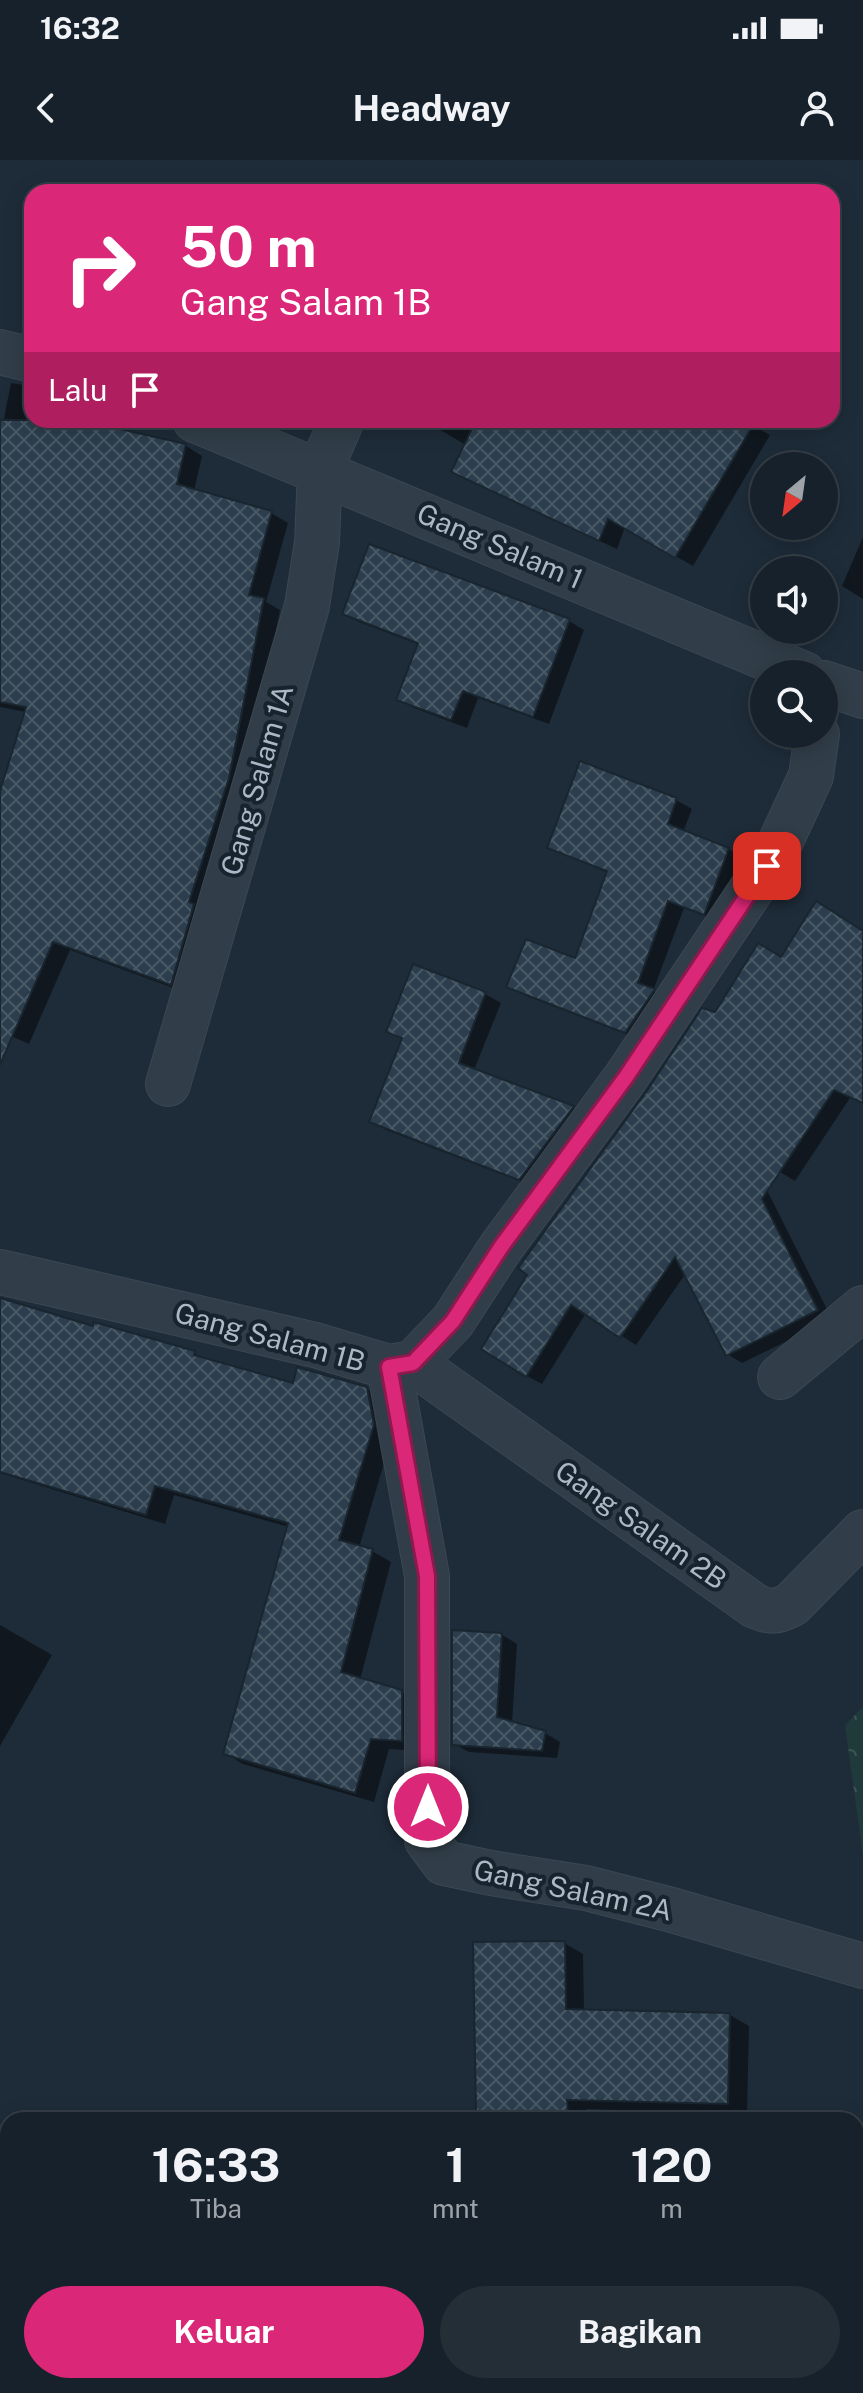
<!DOCTYPE html>
<html lang="id">
<head>
<meta charset="utf-8">
<style>
  :root { --surface:#16212b; --page:#232e37; --text:#f1f3f6; --muted:#9ea3a9; --line:#353e47; --accent:#db2777 }
  body { margin:0; font-family:"Public Sans",sans-serif; background:var(--page); color:var(--text); height:100vh; display:flex; flex-direction:column; font-size:30px; white-space:nowrap }
  * { box-sizing:border-box; margin:0 }
  p { font-size:26px; color:var(--muted) }
  .icon { flex:none; width:44px; height:44px; fill:none; stroke:currentColor; stroke-width:2; stroke-linecap:round; stroke-linejoin:round }
  .map { position:relative; flex:1; overflow:hidden }
  .drawer { position:absolute; left:0px; top:1952px; width:864px; height:282px; display:flex; flex-direction:column; background:var(--surface); border-radius:24px 24px 0 0; box-shadow:0 4px 20px #0003,0 0 0 2px var(--line) }
  .drawer>* { flex:none }
  .guide { position:absolute; left:24px; top:24px; width:816px; height:244px; border-radius:24px; box-shadow:0 4px 20px #0003,0 0 0 2px var(--line); background:#db2777; color:#fff; overflow:hidden }
  .needle { width:52px; rotate:209deg }
  .tools { position:absolute; left:750px; top:292px; display:grid; gap:16px }
  .tools a { display:grid; place-items:center; width:88px; height:88px; border-radius:50%; background:var(--surface); box-shadow:0 4px 20px #0003,0 0 0 2px var(--line); font-size:40px }
  .pin { position:absolute; display:grid; place-items:center; width:68px; height:68px; color:#fff; margin:-34px; border-radius:16px; box-shadow:0 4px 12px #0006 }
  .me { position:absolute; width:88px; margin:-44px; rotate:0deg; stroke-linejoin:round; filter:drop-shadow(0 0 6px #0008) }
  .turn { display:flex; align-items:center; gap:28px; height:168px; padding:0 24px; font-size:36px }
  .turn .icon { width:104px; height:104px; stroke-width:2.5 }
  .turn b { display:block; font-size:56px; line-height:68px }
  .then { display:flex; align-items:center; height:76px; padding:0 24px; background:#0003; gap:16px; font-size:30px }
  .eta { display:flex; justify-content:space-evenly; align-items:center; height:136px; text-align:center }
  .eta b { font-size:48px; font-weight:700; line-height:56px }
  .primary-button { display:flex; gap:16px; margin-top:auto; padding:16px 24px }
  .primary-button a { flex:1; height:92px; border-radius:48px; background:var(--accent); color:#fff; font-size:32px; font-weight:700; line-height:92px; text-align:center }
  .primary-button a+a { background:var(--page); color:var(--text) }
  .status { display:flex; justify-content:space-between; align-items:center; height:56px; padding:0 40px; background:var(--surface); direction:ltr }
  .status svg { height:22px; fill:currentColor }
  header { display:flex; justify-content:space-between; align-items:center; height:104px; padding:0 24px; background:var(--surface); font-size:36px; font-weight:700 }
  .map>svg:first-child { display:block }
  .forest { fill:url(#forest-crowns) }
  .shadow { fill:#0007 }
  .building { fill:url(#building-cross-hatch); stroke:#19252f; stroke-width:2 }
  .lines { fill:none; stroke-linecap:round; stroke-linejoin:round }
  .minor-casing { stroke:#3b4752; stroke-width:46 }
  .minor { stroke:#313e49; stroke-width:44 }
  .route-casing { stroke:#8e194d; stroke-width:20 }
  .route { stroke:#db2777; stroke-width:14 }
  .labels { text-anchor:middle; stroke-width:8; stroke-linejoin:round; paint-order:stroke }
  .street-label { font-size:28px; fill:#abb8c6; stroke:#17232d }
</style>
</head>
<body>
<div class="status"><b>16:32</b><svg viewBox="0 0 49 12"><path d="M0 12V9h3v3zM5 12V6h3v6zM10 12V3h3v9zM15 12V0h3v12zM26 1h20v11H26zM47 4h2v5h-2z"/></svg></div>
<header><svg class="icon" aria-label="back" viewBox="0 0 24 24"><path d="M15 5l-7 7 7 7"/></svg>Headway<svg class="icon" aria-label="person" viewBox="0 0 24 24"><circle cx="12" cy="8" r="4"/><path d="M4 21q1-7 8-7t8 7"/></svg></header>
<div class="map">
<svg width="863" height="2233" viewBox="0 0 863 2233">
  <defs>
    <pattern id="forest-crowns" width="20" height="18" patternUnits="userSpaceOnUse" patternTransform="scale(2)"><rect width="20" height="18" fill="#20393a"/><path d="M2 6a3 3 0 1 1 6 0M12 15a3 3 0 1 1 6 0" fill="none" stroke="#3e5455"/></pattern>
    <pattern id="building-cross-hatch" width="8" height="8" patternUnits="userSpaceOnUse" patternTransform="scale(2)"><rect width="8" height="8" fill="#2c3e4d"/><path d="M0 0l8 8M0 8l8-8" fill="none" stroke="#485865"/></pattern>
  </defs>
  <rect width="100%" height="100%" fill="#1e2c39"/>
  <path class="forest" d="M 863,1547 L 863,1696 L 845,1565 Z"/>
  <path class="shadow" d="M 11,223 L 32,226 L 32,260 L 118,260 L 116,270 L 186,286 L 202,296 L 194,331 L 271,353 L 288,363 L 266,442 L 280,450 L 246,628 L 187,833 L 70,790 L 29,884 L 0,871 L 0,638 L 26,552 L 0,547 L 0,278 Z
    M 423,260 L 744,260 L 770,275 L 693,406 L 625,367 L 617,389 L 470,321 L 454,311 L 466,285 Z
    M 863,377 L 863,439 L 842,426 Z
    M 344,454 L 569,461 L 584,470 L 549,564 L 478,538 L 467,568 L 414,548 L 399,539 L 420,485 L 359,462 Z
    M 581,603 L 676,640 L 692,649 L 683,672 L 728,689 L 744,698 L 720,762 L 684,748 L 653,831 L 669,839 L 641,880 L 524,835 L 509,826 L 576,800 L 608,713 L 549,687 Z
    M 863,772 L 863,943 L 850,938 L 795,1021 L 780,1012 L 741,979 L 832,1159 L 742,1203 L 727,1194 L 686,1113 L 636,1185 L 586,1153 L 542,1224 L 527,1216 L 715,855 L 781,799 Z
    M 414,806 L 485,834 L 501,843 L 474,910 L 573,948 L 588,956 L 535,1027 L 386,970 L 371,961 L 403,879 L 389,871 Z
    M 0,1140 L 94,1169 L 194,1193 L 206,1200 L 294,1225 L 366,1228 L 385,1239 L 392,1276 L 359,1388 L 372,1391 L 391,1402 L 360,1520 L 401,1532 L 420,1542 L 420,1591 L 389,1589 L 374,1642 L 243,1604 L 225,1593 L 289,1367 L 174,1335 L 165,1364 L 0,1313 Z
    M 0,1465 L 52,1495 L 0,1586 Z
    M 502,1475 L 517,1484 L 512,1563 L 545,1573 L 560,1582 L 557,1598 L 469,1592 L 454,1584 Z
    M 564,1783 L 583,1794 L 584,1851 L 730,1855 L 749,1866 L 747,1954 L 586,1949 L 586,1960 L 492,1960 L 478,1952 Z
    M 641,2226 L 728,2226 L 725,2233 L 645,2233 Z"/>
  <path class="building" d="M 0,260 L 81,260 L 186,284 L 177,324 L 272,351 L 249,435 L 264,438 L 229,618 L 189,742 L 194,744 L 171,825 L 53,782 L 0,905 L 0,631 L 26,547 L 0,542 Z
    M 476,260 L 756,260 L 675,398 L 608,359 L 599,381 L 451,312 Z
    M 369,384 L 570,459 L 533,557 L 463,531 L 451,560 L 396,540 L 418,483 L 342,454 Z
    M 580,601 L 677,638 L 668,664 L 729,688 L 704,755 L 668,741 L 638,823 L 655,829 L 625,873 L 506,827 L 526,779 L 575,798 L 607,711 L 547,688 Z
    M 816,741 L 863,771 L 863,943 L 834,930 L 762,1039 L 818,1150 L 726,1196 L 675,1097 L 620,1178 L 571,1145 L 526,1217 L 481,1189 L 527,1115 L 518,1108 L 646,932 L 702,848 L 715,852 L 758,783 L 781,797 Z
    M 413,804 L 486,832 L 459,903 L 574,946 L 519,1020 L 369,962 L 402,878 L 386,872 Z
    M 0,1138 L 93,1166 L 94,1162 L 195,1191 L 194,1195 L 293,1223 L 297,1207 L 367,1227 L 374,1265 L 339,1380 L 373,1389 L 341,1512 L 402,1530 L 402,1581 L 371,1579 L 355,1633 L 223,1594 L 288,1363 L 155,1326 L 146,1355 L 0,1312 Z
    M 452,1470 L 502,1473 L 497,1557 L 546,1571 L 542,1591 L 452,1585 Z
    M 565,1781 L 566,1849 L 730,1853 L 728,1944 L 567,1940 L 568,1952 L 476,1953 L 473,1782 Z"/>
  <g class="lines">
    <g class="minor-casing">
      <path id="minor" d="M 0,192 L 32,200
        M 195,260 L 804,514
        M 824,523 L 863,536
        M 168,924 L 307,446 L 317,382 L 320,311 L 342,260
        M 0,1112 L 315,1185 L 389,1207 L 413,1203 L 453,1161 L 501,1087 L 626,917 L 767,706 L 779,685 L 811,616 L 817,574
        M 413,1203 L 755,1446 C 770,1453 778,1452 792,1444 L 863,1372
        M 389,1207 L 427,1416 L 427,1680 L 444,1703 L 491,1713 L 586,1728 L 672,1750 L 863,1806
        M 780,1217 L 863,1148
        M 735,2226 L 739,2233"/>
    </g>
    <use href="#minor" class="minor"/>
  </g>
  <g class="lines">
    <g class="route-casing">
      <path id="route" d="M 428,1647 L 427,1416 L 389,1207 L 413,1203 L 453,1161 L 501,1087 L 626,917 L 767,706"/>
    </g>
    <use href="#route" class="route"/>
  </g>
  <g class="labels">
    <g class="street-label">
      <text transform="translate(500 386) rotate(23)" y="10">Gang Salam 1</text>
      <text transform="translate(257 620) rotate(-74)" y="10">Gang Salam 1A</text>
      <text transform="translate(270 1177) rotate(15)" y="10">Gang Salam 1B</text>
      <text transform="translate(641 1365) rotate(35)" y="10">Gang Salam 2B</text>
      <text transform="translate(573 1730) rotate(12)" y="10">Gang Salam 2A</text>
    </g>
  </g>
</svg>
<div class="tools">
<a><svg class="needle" viewBox="-14 -14 28 28"><path d="M0-13l5 13h-10z" fill="#e53935"/><path d="M0 13l5-13h-10z" fill="#9ea3a9"/></svg></a>
<a><svg class="icon" aria-label="sound" viewBox="0 0 24 24"><path d="M4 9h4l5-4v14l-5-4H4zM17 9q2 3 0 6"/></svg></a>
<a><svg class="icon" aria-label="search" viewBox="0 0 24 24"><circle cx="10" cy="10" r="6"/><path d="M15 15l6 6"/></svg></a>
</div>
<div class="pin" style="left:767px;top:706px;background:#d93025"><svg class="icon" aria-label="arrive" viewBox="0 0 24 24"><path d="M6 21V4h12l-3 4 3 4H6"/></svg></div>
<svg class="me" style="left:428px;top:1647px" viewBox="-20 -20 40 40"><circle r="17" fill="#db2777" stroke="#fff" stroke-width="3"/><path d="M0-11L8 9 0 5-8 9z" fill="#fff"/></svg>
<div class="guide">
<div class="turn"><svg class="icon" aria-label="right" viewBox="0 0 24 24"><path d="M7 20v-9h11M14 6l5 5-5 5"/></svg><div><b>50 m</b>Gang Salam 1B</div></div>
<div class="then">Lalu<svg class="icon" aria-label="arrive" viewBox="0 0 24 24"><path d="M6 21V4h12l-3 4 3 4H6"/></svg></div>
</div>
<section class="drawer">
<div class="eta">
<div><b>16:33</b><p>Tiba</p></div>
<div><b>1</b><p>mnt</p></div>
<div><b>120</b><p>m</p></div>
</div>
<div class="primary-button"><a>Keluar</a><a>Bagikan</a></div>
</section>
</div>
</body>
</html>
